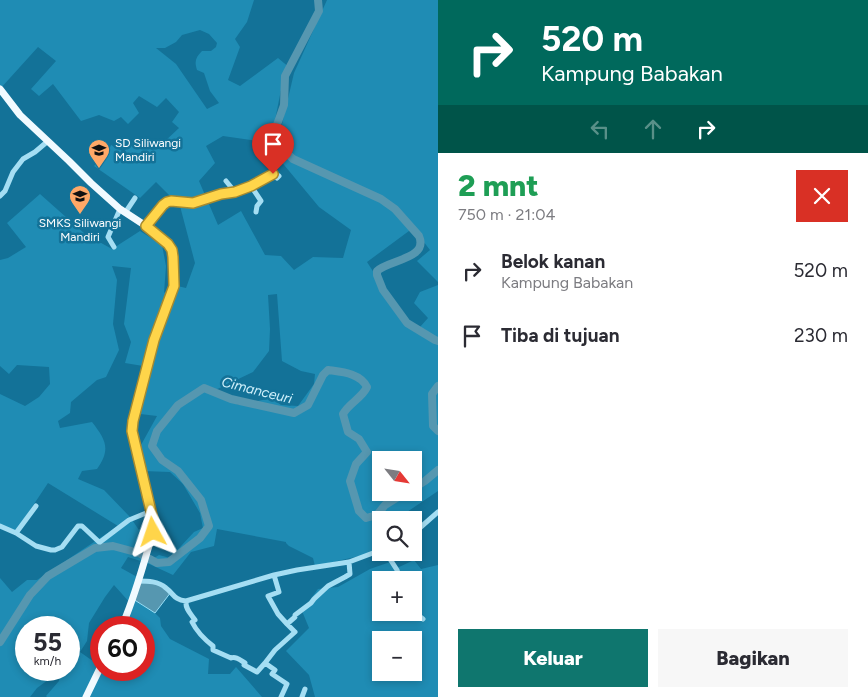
<!DOCTYPE html>
<html lang="id">
<head>
<meta charset="utf-8">
<style>
  :root { --surface:#fff; --page:#f7f7f7; --text:#2b2b33; --muted:#7c7c81; --accent:#0f766e }
  body { margin:0; font-family:Figtree,sans-serif; background:var(--page); color:var(--text); height:100vh; display:flex; flex-direction:column; font-size:19px; white-space:nowrap }
  * { box-sizing:border-box; margin:0 }
  p { font-size:16px; color:var(--muted) }
  .icon { flex:none; width:28px; height:28px; fill:none; stroke:currentColor; stroke-width:2; stroke-linecap:round; stroke-linejoin:round }
  .map { position:relative; flex:1; overflow:hidden }
  .side { display:flex; flex-direction:column; background:var(--surface); width:430px }
  .side>* { flex:none }
  .banner { background:#00695c; color:#fff; overflow:hidden }
  .needle { width:32px; rotate:120deg }
  .tools { position:absolute; left:372px; top:451px; display:grid; gap:10px }
  .tools a { display:grid; place-items:center; width:50px; height:50px; border-radius:0px; background:var(--surface); box-shadow:0 2px 8px #0003; font-size:25px }
  .speed { position:absolute; left:15px; top:616px; display:flex; gap:10px; font-size:25px; font-weight:700; text-align:center }
  .speed>* { display:grid; place-content:center; width:65px; height:65px; border-radius:50%; background:var(--surface); box-shadow:0 2px 8px #0003; line-height:1 }
  .speed small { font-size:12px; font-weight:400 }
  .speed .limit { border:8px solid #d22; background:#fff; color:#111 }
  .pin { position:absolute; display:grid; place-items:center; width:42px; height:42px; color:#fff; margin:-51px -21px; border-radius:50% 50% 50% 0; rotate:-45deg; box-shadow:0 0 5px #0007 }
  .pin .icon { rotate:45deg }
  .me { position:absolute; width:55px; margin:-28px; rotate:355deg; stroke-linejoin:round; filter:drop-shadow(0 0 4px #0008) }
  .turn { display:flex; align-items:center; gap:18px; height:105px; padding:0 20px; font-size:22px }
  .turn .icon { width:65px; height:65px; stroke-width:2.5 }
  .turn b { display:block; font-size:35px; line-height:42px }
  .lanes { display:flex; align-items:center; height:48px; padding:0 20px; background:#0003; justify-content:center; gap:25px; direction:ltr }
  .lanes .off { opacity:.35 }
  .round { display:grid; place-items:center; flex:none; width:52px; height:52px; border-radius:0px; background:var(--page) }
  .summary { display:flex; align-items:center; justify-content:space-between; height:85px; padding:0 20px }
  h1 { font-size:30px; font-weight:800; line-height:38px; color:#1e9e55 }
  .cta { display:flex; gap:10px; margin-top:auto; padding:10px 20px }
  .cta a { flex:1; height:58px; border-radius:0px; background:var(--accent); color:#fff; font-size:20px; font-weight:800; line-height:58px; text-align:center }
  .cta a+a { background:var(--page); color:var(--text) }
  ul { padding:0; list-style:none }
  li { display:flex; align-items:center; gap:15px; height:65px; padding:0 20px }
  li div { flex:1 }
  li b { display:block; font-size:19px }
  li em { font-style:normal }
  main { display:flex; flex:1; min-height:0 }
  .map>svg:first-child { display:block }
  .green { fill:#1f8cb4; fill-rule:evenodd }
  .water { fill:#5697b0; stroke:#97def6 }
  .lines { fill:none; stroke-linecap:round; stroke-linejoin:round }
  .river { stroke:#5697b0; stroke-width:8 }
  .minor { stroke:#a5def3; stroke-width:5 }
  .major { stroke:#f1faff; stroke-width:7 }
  .route-casing { stroke:#a68a30; stroke-width:12 }
  .route { stroke:#ffd54a; stroke-width:9 }
  .labels { text-anchor:middle; stroke-width:5; stroke-linejoin:round; paint-order:stroke }
  .poi-label { font-size:12px; fill:#fff; stroke:#137298; text-anchor:start }
  .water-label { font-size:14px; font-style:italic; fill:#d0f1fc; stroke:#137298 }
</style>
</head>
<body>
<main>
<div class="map">
<svg width="438" height="697" viewBox="0 0 438 697">
  <rect width="100%" height="100%" fill="#137298"/>
  <path class="green" d="M 0,0 L 254,0 L 247,22 L 235,39 L 240,47 L 228,80 L 240,86 L 278,58 L 290,68 L 283,80 L 273,130 L 266,142 L 279,137 L 294,73 L 327,0 L 438,0 L 438,282 L 417,261 L 430,250 L 413,228 L 367,262 L 407,324 L 420,327 L 428,318 L 414,303 L 420,292 L 438,285 L 438,491 L 407,512 L 405,520 L 381,520 L 381,536 L 375,539 L 380,549 L 364,555 L 315,566 L 313,558 L 289,546 L 286,543 L 286,542 L 217,529 L 214,546 L 191,552 L 173,575 L 147,563 L 128,557 L 121,568 L 139,578 L 133,599 L 155,613 L 160,618 L 161,626 L 170,639 L 209,659 L 208,674 L 230,674 L 236,667 L 262,697 L 47,697 L 46,696 L 59,681 L 61,673 L 56,670 L 69,670 L 69,628 L 26,628 L 26,670 L 51,670 L 45,675 L 48,680 L 37,688 L 30,697 L 0,697 L 0,578 L 12,592 L 27,580 L 37,580 L 118,526 L 48,483 L 14,534 L 0,526 L 0,394 L 25,406 L 39,397 L 50,384 L 49,367 L 17,365 L 9,374 L 0,366 L 0,260 L 8,258 L 26,247 L 7,223 L 40,194 L 85,234 L 112,249 L 140,231 L 162,245 L 166,266 L 164,293 L 173,285 L 186,288 L 195,263 L 180,206 L 156,182 L 140,198 L 94,166 L 108,152 L 111,145 L 124,152 L 133,139 L 152,150 L 161,148 L 163,143 L 179,128 L 172,122 L 179,112 L 166,98 L 157,107 L 139,96 L 133,103 L 139,113 L 128,124 L 121,117 L 114,121 L 99,115 L 81,121 L 53,84 L 39,96 L 31,89 L 56,61 L 38,47 L 0,89 ZM 200,30 L 209,34 L 217,43 L 216,47 L 211,51 L 202,51 C 196,57 194,61 197,70 L 204,73 L 210,91 L 219,103 L 207,109 L 176,64 L 156,48 L 165,48 L 176,42 L 182,35 ZM 223,136 L 265,142 L 319,207 L 351,230 L 343,258 L 313,257 L 294,270 L 281,256 L 265,255 L 241,211 L 218,225 L 199,181 L 215,163 L 206,146 ZM 112,266 L 131,268 L 124,324 L 131,342 L 125,363 L 143,366 L 132,413 L 157,416 L 136,454 L 143,471 L 170,472 L 183,484 L 200,513 L 203,528 L 194,532 L 170,558 L 159,555 L 148,562 L 154,520 L 139,530 L 130,517 L 104,490 L 78,479 L 82,471 L 97,469 C 111,449 106,440 92,422 L 60,428 L 58,421 L 70,413 L 71,402 L 97,380 L 106,377 L 119,350 L 113,324 L 117,280 ZM 277,294 L 282,361 L 301,371 L 315,374 L 314,384 L 298,406 L 281,405 L 272,398 L 239,405 L 209,393 L 253,372 L 269,351 L 270,329 L 268,295 ZM 381,460 L 414,460 L 414,492 L 381,492 ZM 114,585 L 131,604 L 121,627 L 144,628 L 144,670 L 101,670 L 100,666 L 80,652 L 87,641 L 89,623 L 105,597 Z
    M 414,560 L 421,569 L 438,565 L 438,697 L 315,697 L 309,675 L 286,651 L 309,628 L 302,611 L 318,589 L 338,587 L 370,569 L 393,561 L 397,568 ZM 381,580 L 414,580 L 414,612 L 381,612 ZM 381,640 L 414,640 L 414,672 L 381,672 Z"/>
  <path class="water" d="M 152,581 L 171,592 L 155,613 L 133,599 L 139,583 Z"/>
  <g class="lines">
    <path class="river" d="M 318,0 L 319,11 L 285,76 L 284,105 L 274,133 L 279,146 L 293,159 L 381,199 L 395,209 L 419,236 C 429,259 388,260 377,271 L 377,275 L 383,290 L 407,323 L 435,340 L 438,341
      M 438,386 L 432,394 L 433,426 L 438,431
      M 414,488 L 425,481 L 438,470
      M 0,642 L 30,595 L 48,576 L 95,548 L 113,546 L 139,553 L 157,563 L 169,562 L 200,538 L 209,526 L 201,500 L 178,471 L 162,460 L 152,446 L 157,431 L 178,405 L 204,388 L 231,399 L 294,413 L 308,405 L 323,375 L 328,370 C 342,372 360,373 367,387 C 362,398 349,403 343,414 L 348,432 L 359,439 L 367,452 L 356,464 L 350,481 L 359,511 L 366,518 L 377,515 L 385,505 L 406,492"/>
    <path class="minor" d="M 226,181 L 235,192
      M 251,186 L 261,201 L 257,206 L 256,212
      M 0,196 L 5,191 L 13,172 L 23,159 L 35,152 L 48,141
      M 125,213 L 135,198
      M 146,226 L 163,205 L 167,202 L 171,201 L 193,203 L 221,194 L 235,192 L 251,186 L 273,174 L 277,178 L 279,176
      M 114,247 L 108,237 L 120,209
      M 0,526 L 16,533 L 36,546 L 51,550 L 55,550 L 62,547 L 78,526 L 82,526 L 99,542 L 100,542 L 129,520 L 151,511
      M 16,533 L 36,506
      M 414,533 L 438,512
      M 389,552 L 388,556 L 397,570 L 400,580
      M 274,575 L 279,592 L 268,596 L 278,614 L 287,624 L 295,617 L 295,615 L 311,603 L 314,599 L 328,586 L 345,577 L 350,574 L 349,562
      M 138,581 C 148,581 158,581 166,588 C 174,594 174,600 186,601 L 274,575 L 297,570 L 349,562 L 381,550
      M 186,601 C 185,609 191,614 195,620 L 192,622 C 197,632 204,639 213,646 L 213,650 L 231,658 C 236,656 240,660 245,663 L 244,665 L 257,672 L 265,663 L 275,670 L 272,674 L 287,684 L 281,697
      M 414,612 L 423,619
      M 265,663 L 275,650 L 295,632 L 287,624
      M 302,697 L 305,689"/>
    <path class="major" d="M 0,89 L 20,115 L 69,161 L 91,183 L 120,209 L 146,226 L 168,244 L 171,250 L 173,257 L 174,287 L 154,340 L 136,407 L 132,431 L 154,524 L 153,533 C 143,564 135,598 121,628
      M 86,697 L 101,666"/>
  </g>
  <g class="lines">
    <g class="route-casing">
      <path id="route" d="M 153,532 L 154,524 L 132,431 L 133,421 L 154,340 L 174,286 L 173,257 L 172,250 L 168,244 L 146,226 L 163,205 L 167,202 L 171,201 L 193,203 L 221,194 L 235,192 L 251,186 L 273,174"/>
    </g>
    <use href="#route" class="route"/>
  </g>
  <defs>
    <g id="school-pin" transform="scale(1.125)"><path d="M0 17L-7.5 6A9.5 9.5 0 1 1 7.5 6Z" fill="#ffa867" stroke="#137298"/><path d="M0-5L7-2L0 1L-7-2ZM-4 1L0 2.5L4 1V4Q0 6-4 4Z" fill="#111"/></g>
  </defs>
  <g fill-rule="evenodd">
    <use href="#school-pin" x="99" y="150"/>
    <use href="#school-pin" x="80" y="196"/>
  </g>
  <g class="labels">
    <g class="poi-label">
      <text x="115" y="147">SD Siliwangi<tspan x="115" dy="14">Mandiri</tspan></text>
      <text x="80" y="227" text-anchor="middle">SMKS Siliwangi<tspan x="80" dy="14">Mandiri</tspan></text>
    </g>
    <g class="water-label">
      <text transform="translate(257 390) rotate(14)" y="5">Cimanceuri</text>
    </g>
  </g>
</svg>
<div class="tools">
<a><svg class="needle" viewBox="-14 -14 28 28"><path d="M0-13l5 13h-10z" fill="#e53935"/><path d="M0 13l5-13h-10z" fill="#7c7c81"/></svg></a>
<a><svg class="icon" aria-label="search" viewBox="0 0 24 24"><circle cx="10" cy="10" r="6"/><path d="M15 15l6 6"/></svg></a>
<a>+</a>
<a>−</a>
</div>
<div class="speed"><div>55<small>km/h</small></div><div class="limit">60</div></div>
<div class="pin" style="left:273px;top:174px;background:#d93025"><svg class="icon" aria-label="arrive" viewBox="0 0 24 24"><path d="M6 21V4h12l-3 4 3 4H6"/></svg></div>
<svg class="me" style="left:153px;top:532px" viewBox="-20 -20 40 40"><path d="M0-17L14 15 0 8-14 15z" fill="#ffd54a" stroke="#fff" stroke-width="4"/></svg>
</div>
<section class="side">
<div class="banner">
<div class="turn"><svg class="icon" aria-label="right" viewBox="0 0 24 24"><path d="M7 20v-9h11M14 6l5 5-5 5"/></svg><div><b>520 m</b>Kampung Babakan</div></div>
<div class="lanes"><svg class="icon off" aria-label="left" viewBox="0 0 24 24"><path d="M17 20v-9H6M10 6l-5 5 5 5"/></svg><svg class="icon off" aria-label="ahead" viewBox="0 0 24 24"><path d="M12 20V5M6 11l6-6 6 6"/></svg><svg class="icon" aria-label="right" viewBox="0 0 24 24"><path d="M7 20v-9h11M14 6l5 5-5 5"/></svg></div>
</div>
<div class="summary"><div><h1>2 mnt</h1><p>750 m · 21:04</p></div><a class="round" style="background:#d93025;color:#fff"><svg class="icon" aria-label="close" viewBox="0 0 24 24"><path d="M6 6l12 12M18 6L6 18"/></svg></a></div>
<ul>
<li><svg class="icon" aria-label="right" viewBox="0 0 24 24"><path d="M7 20v-9h11M14 6l5 5-5 5"/></svg><div><b>Belok kanan</b><p>Kampung Babakan</p></div><em>520 m</em></li>
<li><svg class="icon" aria-label="arrive" viewBox="0 0 24 24"><path d="M6 21V4h12l-3 4 3 4H6"/></svg><div><b>Tiba di tujuan</b></div><em>230 m</em></li>
</ul>
<div class="cta"><a>Keluar</a><a>Bagikan</a></div>
</section>
</main>
</body>
</html>
